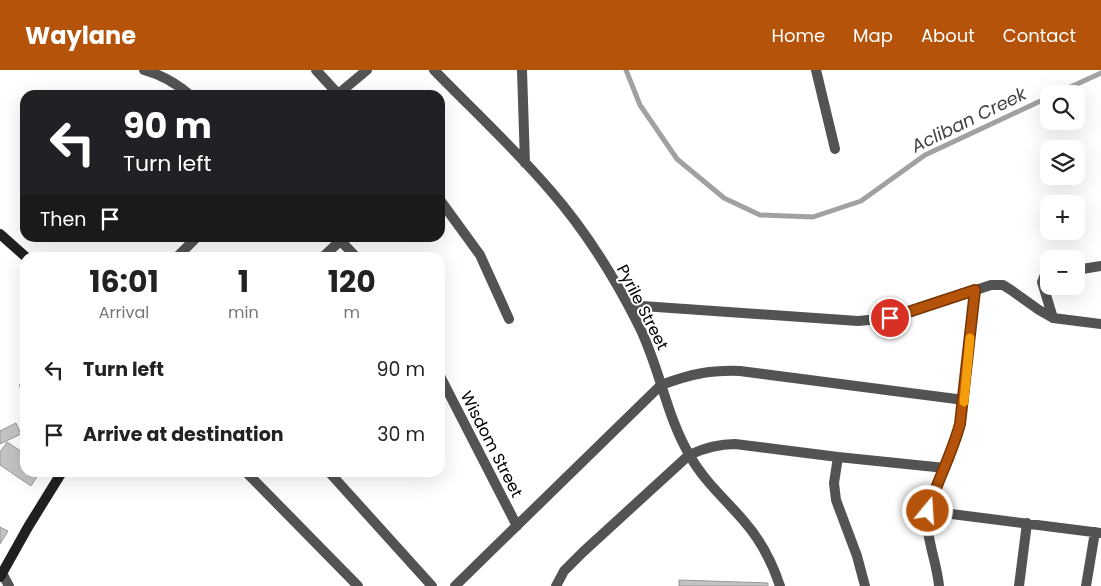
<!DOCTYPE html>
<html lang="en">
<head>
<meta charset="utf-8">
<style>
  :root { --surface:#fff; --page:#f2f2f2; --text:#222; --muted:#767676; --accent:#b45309 }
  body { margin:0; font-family:Poppins,sans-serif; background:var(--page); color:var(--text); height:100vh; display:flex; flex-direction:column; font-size:19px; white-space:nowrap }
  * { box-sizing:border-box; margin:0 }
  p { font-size:16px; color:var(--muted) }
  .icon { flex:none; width:28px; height:28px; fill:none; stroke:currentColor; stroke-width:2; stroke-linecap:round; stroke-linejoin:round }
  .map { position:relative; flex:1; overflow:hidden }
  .panel { position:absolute; left:20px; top:182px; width:425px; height:225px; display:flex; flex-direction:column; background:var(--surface); border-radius:15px; box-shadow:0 5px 20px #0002 }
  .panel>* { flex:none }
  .guide { position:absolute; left:20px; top:20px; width:425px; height:152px; border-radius:15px; box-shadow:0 5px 20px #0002; background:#202124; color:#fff; overflow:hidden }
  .fabs { position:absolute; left:1040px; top:15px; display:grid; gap:10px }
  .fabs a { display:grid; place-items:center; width:45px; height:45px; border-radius:10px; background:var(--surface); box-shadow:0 5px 20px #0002; font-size:25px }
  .pin { position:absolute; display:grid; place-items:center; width:42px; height:42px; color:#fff; margin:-21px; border:2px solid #fff; border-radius:50%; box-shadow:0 1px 5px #0007 }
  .me { position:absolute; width:55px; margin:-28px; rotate:18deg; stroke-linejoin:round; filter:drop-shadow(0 0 4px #0008) }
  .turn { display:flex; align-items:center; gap:18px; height:105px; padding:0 20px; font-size:22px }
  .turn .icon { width:65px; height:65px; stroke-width:2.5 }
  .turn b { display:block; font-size:35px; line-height:42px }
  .then { display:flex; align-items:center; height:48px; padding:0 20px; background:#0003; gap:10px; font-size:19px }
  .eta { display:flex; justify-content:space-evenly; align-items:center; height:85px; text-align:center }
  .eta b { font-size:30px; font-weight:700; line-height:35px }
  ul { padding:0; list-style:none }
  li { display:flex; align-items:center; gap:15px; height:65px; padding:0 20px }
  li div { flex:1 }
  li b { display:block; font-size:19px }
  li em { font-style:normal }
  header { display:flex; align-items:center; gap:30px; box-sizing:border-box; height:70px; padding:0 25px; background:var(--accent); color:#fff }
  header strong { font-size:24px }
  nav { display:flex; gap:28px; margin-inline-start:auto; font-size:18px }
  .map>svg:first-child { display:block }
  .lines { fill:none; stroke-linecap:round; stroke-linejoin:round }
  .stream { stroke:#a1a1a1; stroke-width:5 }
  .building { fill:#c3c3c3; stroke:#979797 }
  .street { stroke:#535353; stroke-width:10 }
  .secondary { stroke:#202020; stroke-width:10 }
  .route-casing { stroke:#753606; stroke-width:12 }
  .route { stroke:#b45309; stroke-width:9 }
  .slow { stroke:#f59e0b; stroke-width:9 }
  .labels { text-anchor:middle; stroke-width:4; stroke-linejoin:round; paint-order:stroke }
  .street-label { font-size:16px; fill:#000; stroke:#fff }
  .water-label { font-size:18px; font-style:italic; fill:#424242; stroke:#fff }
</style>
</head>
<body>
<header>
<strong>Waylane</strong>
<nav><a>Home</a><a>Map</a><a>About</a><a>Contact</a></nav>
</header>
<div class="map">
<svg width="1101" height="516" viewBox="0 0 1101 516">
  <rect width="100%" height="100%" fill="#fff"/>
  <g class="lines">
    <path class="stream" d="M 626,0 L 640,35 L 677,89 L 724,128 L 760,145 L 813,147 L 861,131 L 925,85 L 1049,27
      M 1055,24 L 1101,3"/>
  </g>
  <path class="building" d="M 25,310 L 25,324 L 19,315 Z
    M 16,353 L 21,364 L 0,374 L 0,361 Z
    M 7,372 L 25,384 L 25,402 L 40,402 L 31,416 L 0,395 L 0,382 Z
    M 0,457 L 8,461 L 0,474 Z
    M 679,510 L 768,513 L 768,516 L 679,516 Z"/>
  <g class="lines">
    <path class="street" d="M 144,0 C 162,5 176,13 190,25
      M 316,0 L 339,25
      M 434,0 C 473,40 514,78 550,120 C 585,160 615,208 639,256 C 660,298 666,346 690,386 C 704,411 725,429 743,450 C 760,469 772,492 780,516
      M 522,0 L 525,93
      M 816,0 L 835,79
      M 337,25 L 367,0
      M 440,130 L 480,185 L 509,249
      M 338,168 L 357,188
      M 176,188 L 196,168
      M 322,188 L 341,170
      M 1076,200 L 1101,196
      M 1049,204 L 1044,207 L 1042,212 L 1053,248
      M 628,235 L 858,251 L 890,248 L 991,215 L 1003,215 L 1011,220 L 1039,240 L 1053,248 L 1101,254
      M 440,306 L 517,456
      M 838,387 L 834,413 L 836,430 L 857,486 L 865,516
      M 246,402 L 358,516
      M 329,402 L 432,516
      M 928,441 L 1101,463
      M 2,503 L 9,516
      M 455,516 L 661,315 C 691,304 709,300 740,301 L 964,330
      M 556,516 L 564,501 L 583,482 L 689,385 C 704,378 718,374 735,374 L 838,387 L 945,398
      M 939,516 C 937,491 924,465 928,440 C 930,425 939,411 945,398 C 951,383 956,369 960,354 L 975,220
      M 1019,516 L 1027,453
      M 1086,516 L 1095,462"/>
    <path class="secondary" d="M 0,164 L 27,188
      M 0,507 L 28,457 L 62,402"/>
  </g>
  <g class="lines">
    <g class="route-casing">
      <path id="route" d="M 890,248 L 975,220 L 960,354 C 952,384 937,411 928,441"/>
    </g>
    <use href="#route" class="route"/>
    <path class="slow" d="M 964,332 L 970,268"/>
  </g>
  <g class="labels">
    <g class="street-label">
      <text transform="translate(643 237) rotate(63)" y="6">Pyrile Street</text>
      <text transform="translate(492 374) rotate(63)" y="6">Wisdom Street</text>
    </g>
    <g class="water-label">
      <text transform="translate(969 50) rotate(-26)" y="6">Acliban Creek</text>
    </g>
  </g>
</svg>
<div class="fabs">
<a><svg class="icon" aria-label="search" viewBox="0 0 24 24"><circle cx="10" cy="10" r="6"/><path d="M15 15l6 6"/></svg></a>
<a><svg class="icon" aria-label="layers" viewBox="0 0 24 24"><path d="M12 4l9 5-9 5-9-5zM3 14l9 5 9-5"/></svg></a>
<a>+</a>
<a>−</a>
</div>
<div class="pin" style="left:890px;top:248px;background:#d93025"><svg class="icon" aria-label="arrive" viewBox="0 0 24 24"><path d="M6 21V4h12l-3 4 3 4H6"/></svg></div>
<svg class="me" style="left:928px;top:441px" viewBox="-20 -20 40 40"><circle r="17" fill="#b45309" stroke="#fff" stroke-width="3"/><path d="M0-11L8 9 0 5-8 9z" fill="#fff"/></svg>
<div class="guide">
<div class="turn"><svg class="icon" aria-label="left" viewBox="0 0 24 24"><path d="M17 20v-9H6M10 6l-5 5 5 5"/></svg><div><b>90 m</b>Turn left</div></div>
<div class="then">Then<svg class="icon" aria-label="arrive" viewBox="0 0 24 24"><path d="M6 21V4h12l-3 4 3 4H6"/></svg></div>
</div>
<section class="panel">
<div class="eta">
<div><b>16:01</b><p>Arrival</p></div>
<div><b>1</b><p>min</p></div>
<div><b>120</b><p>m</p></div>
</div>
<ul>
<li><svg class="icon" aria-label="left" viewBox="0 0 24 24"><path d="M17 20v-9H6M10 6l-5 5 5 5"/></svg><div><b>Turn left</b></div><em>90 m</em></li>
<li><svg class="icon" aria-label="arrive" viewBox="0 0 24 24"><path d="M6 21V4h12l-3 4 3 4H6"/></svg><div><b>Arrive at destination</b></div><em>30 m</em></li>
</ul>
</section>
</div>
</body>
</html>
